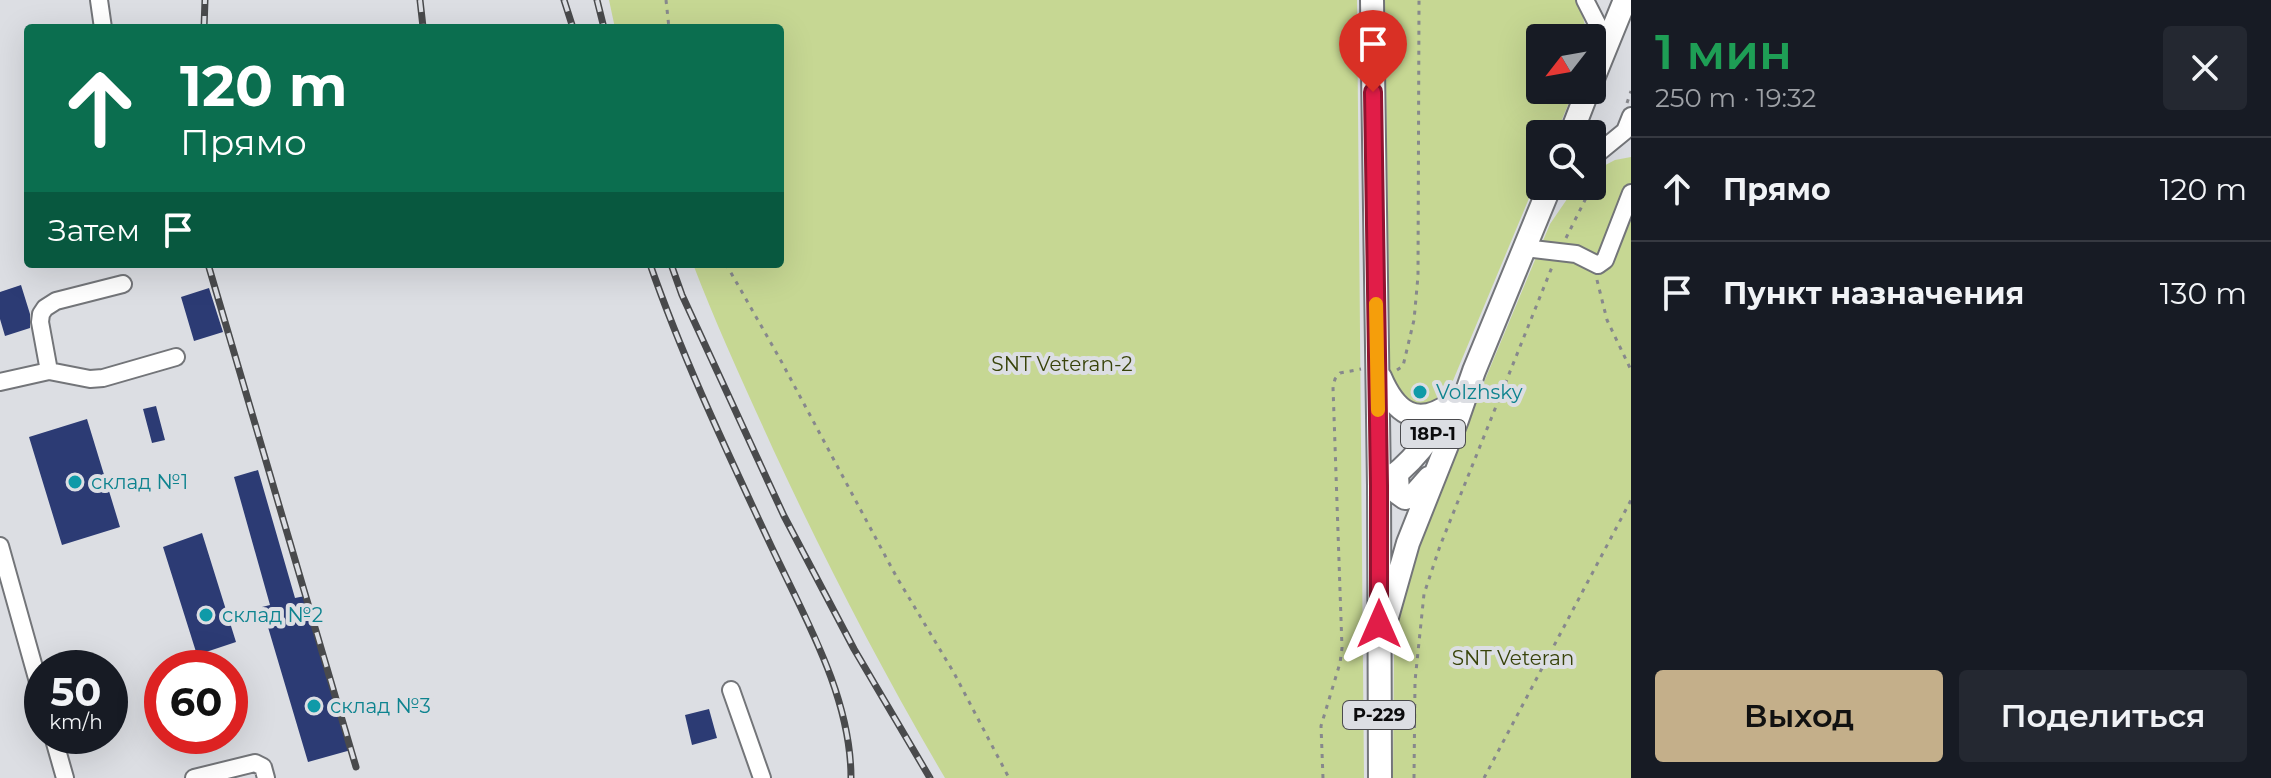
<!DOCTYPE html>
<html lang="ru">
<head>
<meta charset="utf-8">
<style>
  :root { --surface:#171b24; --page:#242831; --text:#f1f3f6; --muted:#9ea1a6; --line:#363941; --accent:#c4af8a }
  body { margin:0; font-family:Montserrat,sans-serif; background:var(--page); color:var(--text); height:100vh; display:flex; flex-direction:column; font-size:30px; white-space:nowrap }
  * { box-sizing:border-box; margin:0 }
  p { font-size:26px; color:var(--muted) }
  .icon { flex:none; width:44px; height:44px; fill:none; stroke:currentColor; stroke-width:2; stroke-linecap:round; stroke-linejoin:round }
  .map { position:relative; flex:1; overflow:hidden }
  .side { display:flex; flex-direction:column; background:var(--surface); width:640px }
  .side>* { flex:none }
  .hud { position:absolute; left:24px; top:24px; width:760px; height:244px; border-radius:8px; box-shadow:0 8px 32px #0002; background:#0b6e4f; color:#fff; overflow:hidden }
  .needle { width:52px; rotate:239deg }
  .fabs { position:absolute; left:1526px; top:24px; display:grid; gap:16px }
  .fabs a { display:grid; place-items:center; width:80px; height:80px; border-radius:8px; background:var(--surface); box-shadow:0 8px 32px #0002; font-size:40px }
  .speed { position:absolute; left:24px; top:650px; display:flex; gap:16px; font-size:40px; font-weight:700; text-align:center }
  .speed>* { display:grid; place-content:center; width:104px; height:104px; border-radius:50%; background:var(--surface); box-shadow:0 8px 32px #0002; line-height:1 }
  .speed small { font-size:20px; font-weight:400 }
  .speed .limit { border:12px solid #d22; background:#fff; color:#111 }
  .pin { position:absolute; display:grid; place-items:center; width:68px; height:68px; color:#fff; margin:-82px -34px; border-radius:50% 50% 50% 0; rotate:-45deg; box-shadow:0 0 8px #0007 }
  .pin .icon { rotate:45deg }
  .me { position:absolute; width:88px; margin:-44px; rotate:0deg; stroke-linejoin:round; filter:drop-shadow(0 0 6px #0008) }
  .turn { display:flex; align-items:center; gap:28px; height:168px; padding:0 24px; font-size:36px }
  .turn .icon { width:104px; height:104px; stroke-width:2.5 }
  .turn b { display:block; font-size:56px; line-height:68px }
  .then { display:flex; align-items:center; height:76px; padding:0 24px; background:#0003; gap:16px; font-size:30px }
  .round { display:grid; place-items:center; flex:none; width:84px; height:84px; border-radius:8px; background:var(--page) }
  .head { display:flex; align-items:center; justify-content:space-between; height:136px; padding:0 24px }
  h1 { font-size:48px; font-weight:600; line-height:60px; color:#1e9e55 }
  .action { display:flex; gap:16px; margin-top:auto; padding:16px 24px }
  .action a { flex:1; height:92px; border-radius:8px; background:var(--accent); color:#111; font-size:32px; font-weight:600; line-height:92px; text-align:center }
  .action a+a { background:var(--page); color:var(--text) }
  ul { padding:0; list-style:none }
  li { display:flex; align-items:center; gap:24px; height:104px; padding:0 24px; border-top:2px solid var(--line) }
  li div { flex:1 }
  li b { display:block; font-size:30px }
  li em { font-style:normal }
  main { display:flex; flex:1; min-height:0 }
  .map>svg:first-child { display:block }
  .green { fill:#c6d793 }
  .building { fill:#2c3b74 }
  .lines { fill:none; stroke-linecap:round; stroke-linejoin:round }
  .minor-casing { stroke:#737579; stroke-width:20 }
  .major-casing { stroke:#737579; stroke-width:26 }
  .path { stroke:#87888c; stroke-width:3; stroke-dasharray:4 6; stroke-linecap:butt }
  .minor { stroke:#fff; stroke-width:16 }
  .major { stroke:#fff; stroke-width:22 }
  .rail-casing { stroke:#494a4c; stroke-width:7 }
  .rail { stroke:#dcdee3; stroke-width:4; stroke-dasharray:12; stroke-linecap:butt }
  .route-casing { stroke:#92132f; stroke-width:20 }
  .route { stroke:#e11d48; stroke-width:14 }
  .slow { stroke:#f59e0b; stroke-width:14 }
  .culture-dot { fill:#0f9aa8; stroke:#dcdee3; stroke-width:3 }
  .labels { text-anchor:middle; stroke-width:8; stroke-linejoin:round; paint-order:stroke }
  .shield { fill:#dcdee3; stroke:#4a4a4d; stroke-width:2 }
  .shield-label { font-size:18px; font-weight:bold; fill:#0b0b0d }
  .park-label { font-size:20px; fill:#38430a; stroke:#dcdee3 }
  .culture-label { font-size:20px; fill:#0d838f; stroke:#dcdee3; text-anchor:start }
</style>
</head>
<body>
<main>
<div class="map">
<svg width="1631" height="778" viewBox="0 0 1631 778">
  <rect width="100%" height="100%" fill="#dcdee3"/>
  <path class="green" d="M 609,0 L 1357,0 L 1364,778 L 945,778 C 882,671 825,561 773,449 C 745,387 717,327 693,264 L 780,264 L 780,28 L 615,28 Z
    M 1385,0 L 1577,0 L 1582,13 L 1588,38 L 1540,38 L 1540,90 L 1574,90 L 1556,134 L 1540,134 L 1540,172 L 1447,395 L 1430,406 L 1410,405 L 1390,377 Z
    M 1631,157 L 1631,778 L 1393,778 L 1394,653 L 1398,614 L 1419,538 L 1550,224 L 1576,186 L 1592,186 L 1592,172 L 1615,160 Z"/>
  <path class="building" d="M 21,285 L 30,314 L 30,328 L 5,336 L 0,319 L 0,292 Z
    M 209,288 L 223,332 L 194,341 L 181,297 Z
    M 156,406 L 165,440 L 152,443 L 143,409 Z
    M 87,419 L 120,527 L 62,545 L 29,437 Z
    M 258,470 L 295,598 L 305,596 L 351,750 L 308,762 L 262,607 L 270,605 L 234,477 Z
    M 202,533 L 236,642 L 197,655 L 163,547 Z
    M 709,709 L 717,738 L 692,745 L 685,715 Z"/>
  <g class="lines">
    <g class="minor-casing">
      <path id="minor" d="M 99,0 L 103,28
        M 1585,0 L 1607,43
        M 1592,158 L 1625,131 L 1631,116
        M 1524,248 L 1576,254 L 1598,265 L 1605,260 L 1631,193
        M 49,371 L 40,322 L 41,314 L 45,308 L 56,301 L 123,284
        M 0,382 L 49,371 L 90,379 L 103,378 L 176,357
        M 0,546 L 42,696
        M 731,690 L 762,778
        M 53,736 L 65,778
        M 194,778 L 255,763 L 263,767 L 266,778"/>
    </g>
    <g class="major-casing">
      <path id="major" d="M 1372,0 L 1379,486 L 1380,778
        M 1592,81 L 1625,0
        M 1571,134 L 1588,90
        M 1380,377 C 1395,412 1416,429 1451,404
        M 1397,475 L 1398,493 L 1405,498 L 1414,495 L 1429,478
        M 1379,486 C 1413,465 1432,435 1453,402
        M 1387,617 L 1408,543 L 1457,420 L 1474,371 L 1550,186"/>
    </g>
    <path class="path" d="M 666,0 L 669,28
      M 1627,103 L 1631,91
      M 1592,186 L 1601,172
      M 1566,238 L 1592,186
      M 726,264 L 780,359 L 896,576 L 954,673 L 1009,778
      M 1597,280 L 1607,320 L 1631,370
      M 1397,370 L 1403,366 L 1414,320 L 1418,276 L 1419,0
      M 1323,778 L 1321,726 L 1340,663 L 1342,648 L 1333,387 L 1335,379 L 1340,373 L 1361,369
      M 1414,778 L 1415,681 L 1424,594 L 1440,546 L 1552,267
      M 1484,778 L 1631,500"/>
    <use href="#minor" class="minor"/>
    <use href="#major" class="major"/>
    <g class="rail-casing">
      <path id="rail" d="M 420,0 L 423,27
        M 564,0 L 573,28
        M 597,0 L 604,28
        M 204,28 L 205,0
        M 208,264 L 356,767
        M 650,264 C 682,356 724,445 765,533 C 800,610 851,692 851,778
        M 671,264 L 682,295 L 784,516 L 854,649 L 930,778"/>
    </g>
    <use href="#rail" class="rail"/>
  </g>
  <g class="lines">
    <g class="route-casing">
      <path id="route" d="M 1373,92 L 1379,486 L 1379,624"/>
    </g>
    <use href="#route" class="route"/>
    <path class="slow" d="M 1376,304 L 1378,410"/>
  </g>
  <g class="culture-dot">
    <circle cx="1420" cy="392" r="8"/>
    <circle cx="75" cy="482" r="8"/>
    <circle cx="206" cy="615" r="8"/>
    <circle cx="314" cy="706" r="8"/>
  </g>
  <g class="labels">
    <g class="shield">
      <rect x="1401" y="420" width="64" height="28" rx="6"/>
      <rect x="1343" y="701" width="72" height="28" rx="6"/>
    </g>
    <g class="shield-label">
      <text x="1433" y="440">18Р-1</text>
      <text x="1379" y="721">Р-229</text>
    </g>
    <g class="park-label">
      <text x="1062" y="371">SNT Veteran-2</text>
      <text x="1513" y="665">SNT Veteran</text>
    </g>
    <g class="culture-label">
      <text x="1436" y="399">Volzhsky</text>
      <text x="91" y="489">склад №1</text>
      <text x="222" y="622">склад №2</text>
      <text x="330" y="713">склад №3</text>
    </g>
  </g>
</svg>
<div class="fabs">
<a><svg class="needle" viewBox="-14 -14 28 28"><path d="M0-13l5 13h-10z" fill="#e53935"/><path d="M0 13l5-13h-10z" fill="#9ea1a6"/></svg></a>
<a><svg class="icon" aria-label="search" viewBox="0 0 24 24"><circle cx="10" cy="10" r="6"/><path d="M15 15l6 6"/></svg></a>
</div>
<div class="speed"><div>50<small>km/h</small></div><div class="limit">60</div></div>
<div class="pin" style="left:1373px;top:92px;background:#d93025"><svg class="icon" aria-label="arrive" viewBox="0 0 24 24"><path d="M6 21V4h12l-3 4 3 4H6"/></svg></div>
<svg class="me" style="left:1379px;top:624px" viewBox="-20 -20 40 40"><path d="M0-17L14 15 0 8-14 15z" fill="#e11d48" stroke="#fff" stroke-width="4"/></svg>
<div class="hud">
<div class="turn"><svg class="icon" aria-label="ahead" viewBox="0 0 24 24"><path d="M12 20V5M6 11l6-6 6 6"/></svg><div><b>120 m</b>Прямо</div></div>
<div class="then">Затем<svg class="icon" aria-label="arrive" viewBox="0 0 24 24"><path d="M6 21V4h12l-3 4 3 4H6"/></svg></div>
</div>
</div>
<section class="side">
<div class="head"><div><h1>1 мин</h1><p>250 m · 19:32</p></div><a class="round"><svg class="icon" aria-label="close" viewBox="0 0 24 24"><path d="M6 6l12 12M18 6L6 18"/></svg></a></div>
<ul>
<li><svg class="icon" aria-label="ahead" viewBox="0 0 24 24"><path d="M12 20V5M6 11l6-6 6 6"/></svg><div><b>Прямо</b></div><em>120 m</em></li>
<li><svg class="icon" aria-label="arrive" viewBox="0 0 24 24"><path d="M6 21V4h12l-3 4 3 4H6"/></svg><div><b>Пункт назначения</b></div><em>130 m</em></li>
</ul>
<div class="action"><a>Выход</a><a>Поделиться</a></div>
</section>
</main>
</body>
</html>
